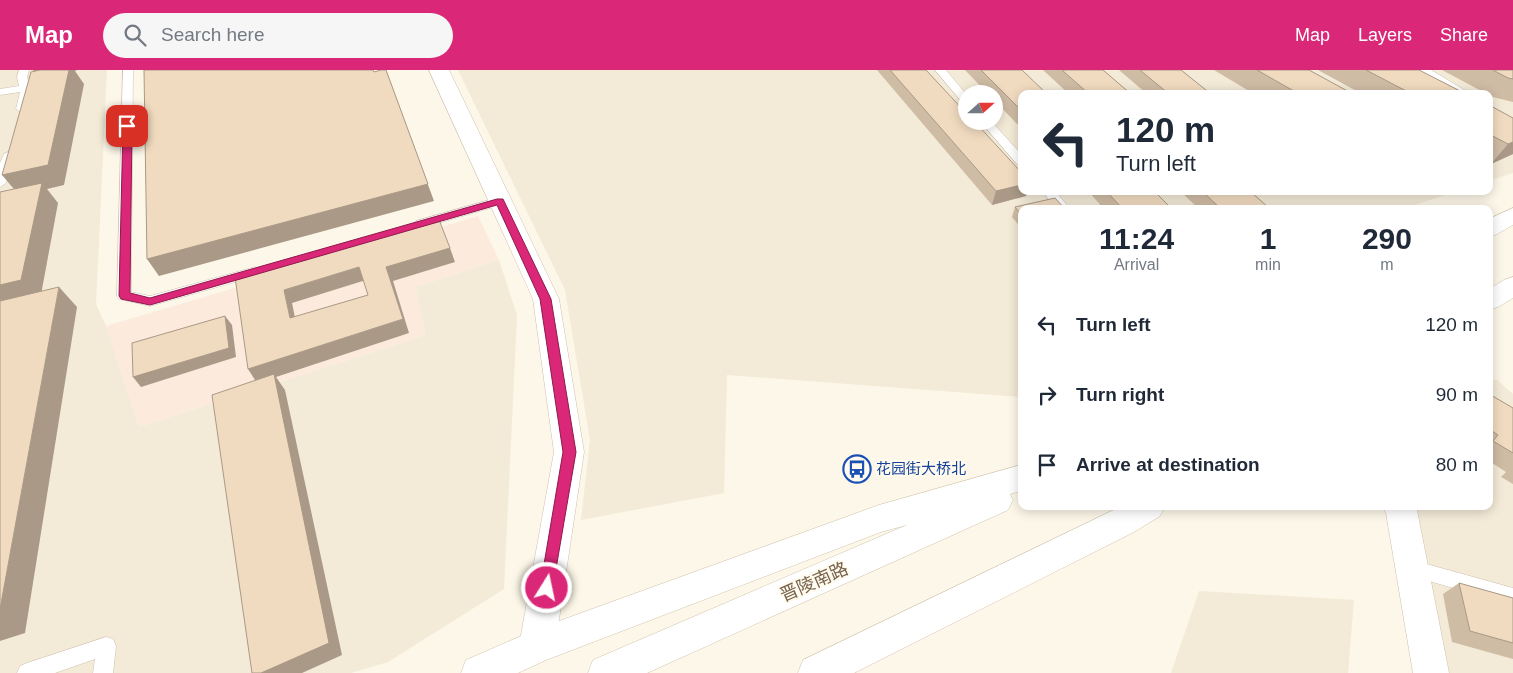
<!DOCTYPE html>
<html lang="en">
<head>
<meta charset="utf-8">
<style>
  :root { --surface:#fff; --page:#f6f6f7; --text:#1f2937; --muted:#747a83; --accent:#db2777 }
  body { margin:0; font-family:Arial,"Noto Sans SC",sans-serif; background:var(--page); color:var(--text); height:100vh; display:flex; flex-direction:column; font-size:19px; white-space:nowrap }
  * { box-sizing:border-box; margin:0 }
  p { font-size:16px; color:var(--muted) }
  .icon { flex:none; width:28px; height:28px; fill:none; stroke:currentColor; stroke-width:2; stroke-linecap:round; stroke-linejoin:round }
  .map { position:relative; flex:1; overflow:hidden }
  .sheet { position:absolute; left:1018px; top:135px; width:475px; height:305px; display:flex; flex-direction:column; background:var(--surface); border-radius:10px; box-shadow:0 2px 12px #0003 }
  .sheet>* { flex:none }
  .banner { position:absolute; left:1018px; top:20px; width:475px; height:105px; border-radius:10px; box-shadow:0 2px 12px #0003; background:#fff; color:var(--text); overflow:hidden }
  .needle { width:32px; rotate:69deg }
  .buttons { position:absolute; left:958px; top:15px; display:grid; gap:10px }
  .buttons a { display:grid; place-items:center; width:45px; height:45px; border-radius:50%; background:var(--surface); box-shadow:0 2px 12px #0003; font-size:25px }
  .pin { position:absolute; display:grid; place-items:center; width:42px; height:42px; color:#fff; margin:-21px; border-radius:10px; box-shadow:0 2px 8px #0006 }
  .me { position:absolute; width:55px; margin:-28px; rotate:10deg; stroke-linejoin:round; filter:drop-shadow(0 0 4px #0008) }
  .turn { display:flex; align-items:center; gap:18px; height:105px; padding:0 15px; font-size:22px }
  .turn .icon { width:65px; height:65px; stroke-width:2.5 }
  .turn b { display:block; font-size:35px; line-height:42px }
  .eta { display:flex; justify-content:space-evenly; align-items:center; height:85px; text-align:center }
  .eta b { font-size:30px; font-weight:700; line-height:35px }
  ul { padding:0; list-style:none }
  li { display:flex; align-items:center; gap:15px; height:70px; padding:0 15px }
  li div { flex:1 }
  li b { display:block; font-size:19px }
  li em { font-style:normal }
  header { display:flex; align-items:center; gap:30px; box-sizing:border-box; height:70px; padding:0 25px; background:var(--accent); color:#fff }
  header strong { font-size:24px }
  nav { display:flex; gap:28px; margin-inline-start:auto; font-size:18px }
  .search { width:350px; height:45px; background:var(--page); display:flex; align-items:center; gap:12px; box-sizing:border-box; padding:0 18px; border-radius:28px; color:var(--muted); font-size:19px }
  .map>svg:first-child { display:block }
  .residential { fill:#f3ead7; fill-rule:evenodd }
  .commercial { fill:#fceadc }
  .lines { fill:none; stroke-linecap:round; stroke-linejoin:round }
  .lane-casing { stroke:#cec0ae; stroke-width:1 }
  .street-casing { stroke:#cec0ae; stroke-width:1 }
  .secondary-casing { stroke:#d1c2ab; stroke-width:1 }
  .lane { fill:#fff; fill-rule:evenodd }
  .street { fill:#fff; fill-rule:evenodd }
  .secondary { fill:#fff; fill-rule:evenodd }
  .wall { fill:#cfbca5 }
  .shaded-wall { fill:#a99986 }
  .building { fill:#f1dbc0; stroke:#a99986; fill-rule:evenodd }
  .route { fill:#db2777; stroke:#8e194d }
  .labels { text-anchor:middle; stroke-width:4; stroke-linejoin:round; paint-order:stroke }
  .transit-label { font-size:15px; fill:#164399; stroke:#fffbee; text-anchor:start }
  .near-street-label { font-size:18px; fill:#76614c; stroke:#fffbee }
</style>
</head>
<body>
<header>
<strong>Map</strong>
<div class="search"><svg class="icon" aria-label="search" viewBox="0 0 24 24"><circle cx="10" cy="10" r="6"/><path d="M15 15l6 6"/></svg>Search here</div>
<nav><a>Map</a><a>Layers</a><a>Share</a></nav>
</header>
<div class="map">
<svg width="1513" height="603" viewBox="0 0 1513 603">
  <rect width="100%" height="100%" fill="#fcf7e8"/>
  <path class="residential" d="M 0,0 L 107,0 L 96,234 L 106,256 L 139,357 L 426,265 L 415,217 L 499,190 L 517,245 L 504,519 L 388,592 L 351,603 L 0,603 Z
    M 458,0 L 1513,0 L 1513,103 L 1489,111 L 1489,24 L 1021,24 L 1021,121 L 1457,121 L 1403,139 L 1021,139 L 1021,327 L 727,305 L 724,423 L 581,450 L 590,370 L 565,220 ZM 966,24 L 994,24 L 994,51 L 966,51 Z
    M 1496,309 L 1513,324 L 1513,603 L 1446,603 L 1407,436 L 1489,436 L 1489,313 Z
    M 1199,521 L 1354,530 L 1348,603 L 1171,603 Z"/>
  <path class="commercial" d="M 478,146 L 499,190 L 415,217 L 426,265 L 139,357 L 106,256 Z"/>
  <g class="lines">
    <g class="lane-casing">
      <path id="lane" d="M 19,0 L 29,0 L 27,7 L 31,21 L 26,39 L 21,42 L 16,39 L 20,22 L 0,25 L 0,19 L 19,16 L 17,7 Z
        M 123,0 L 133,0 L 131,222 L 150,226 L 255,197 L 260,199 L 262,202 L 260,205 L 150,236 L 119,229 L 117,226 Z
        M 935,0 L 946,0 L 966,24 L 966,33 L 962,32 Z
        M 1418,0 L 1431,0 L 1471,24 L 1458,24 Z
        M 980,51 L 991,51 L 1021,84 L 1021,94 L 1017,94 Z
        M 8,82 L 14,86 L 6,113 L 0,117 L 0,93 L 4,84 Z
        M 1042,121 L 1055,121 L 1070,139 L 1057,139 Z
        M 500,127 L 504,128 L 506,131 L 504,134 L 421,158 L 415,154 L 416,151 Z
        M 1412,490 L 1513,518 L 1513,536 L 1406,504 L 1403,498 L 1406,492 Z
        M 106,567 L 113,569 L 116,576 L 113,603 L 93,603 L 95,589 L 55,603 L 17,603 L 20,596 L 27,593 Z"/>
    </g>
    <g class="street-casing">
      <path id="street" d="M 429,0 L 449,0 L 559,229 L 584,382 L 555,576 L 549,588 L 537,593 L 525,588 L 519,576 L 554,382 L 533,229 Z
        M 1382,436 L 1415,436 L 1417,440 L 1449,603 L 1413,603 L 1386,443 Z"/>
    </g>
    <g class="secondary-casing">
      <path id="secondary" d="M 1513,138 L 1513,155 L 1497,164 L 1489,167 L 1489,149 Z
        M 1513,207 L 1513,228 L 1498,237 L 1489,240 L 1489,219 L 1504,210 Z
        M 1021,395 L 1021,421 L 1010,424 L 1013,430 L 1008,440 L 647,603 L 588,603 L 593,590 L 907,455 L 881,462 L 546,590 L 518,603 L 461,603 L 466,590 L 537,559 L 879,435 Z
        M 1122,436 L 1165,436 L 1160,446 L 1134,462 L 854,603 L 798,603 L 803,590 Z"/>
    </g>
    <use href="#lane" class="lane"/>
    <use href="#street" class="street"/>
    <use href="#secondary" class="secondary"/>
  </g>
  <path class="wall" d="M 877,0 L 926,0 L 1021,121 L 1028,121 L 1026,126 L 992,135 Z
    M 965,0 L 1022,0 L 1021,58 L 994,30 L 994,24 L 988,24 Z
    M 1043,0 L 1103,0 L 1131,24 L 1069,24 Z
    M 1119,0 L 1181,0 L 1211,24 L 1147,24 Z
    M 1214,0 L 1309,0 L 1353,24 L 1254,24 Z
    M 1318,0 L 1419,0 L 1466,24 L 1362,24 Z
    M 1442,0 L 1513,0 L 1513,32 L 1493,27 L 1489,25 L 1489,24 L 1487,24 Z
    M 1489,35 L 1513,48 L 1513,84 L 1491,94 L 1489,93 Z
    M 1088,121 L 1154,121 L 1172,139 L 1104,139 Z
    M 1180,121 L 1250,121 L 1270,139 L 1199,139 Z
    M 1015,137 L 1021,139 L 1021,158 L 1012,147 Z
    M 1489,324 L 1513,338 L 1513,414 L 1501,407 L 1506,402 L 1489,391 Z
    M 1459,513 L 1513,528 L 1513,589 L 1452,572 L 1443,524 Z"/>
  <path class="shaded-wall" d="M 33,0 L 77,0 L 75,1 L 84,14 L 64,115 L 47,119 L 58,133 L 40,230 L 0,239 L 0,215 L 19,125 L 2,105 L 38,8 Z
    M 386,0 L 434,131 L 159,206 L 147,189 Z
    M 1513,72 L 1513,84 L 1491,94 L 1508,74 Z
    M 1021,115 L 1021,121 L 1028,121 L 1026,126 L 992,135 L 996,121 Z
    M 450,178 L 455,192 L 393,211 L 409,263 L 276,307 L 285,320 L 342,585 L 302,603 L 261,603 L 257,313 L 248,299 L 403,249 L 386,197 Z
    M 359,197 L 366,210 L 292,233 L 298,262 L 290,248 L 284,220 Z
    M 59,217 L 77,237 L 25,563 L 0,571 L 0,539 Z
    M 225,246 L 232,255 L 236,287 L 141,317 L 133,307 Z"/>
  <path class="building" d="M 40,0 L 69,0 L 48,95 L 2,105 L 31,2 Z
    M 144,0 L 373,0 L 374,2 L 381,0 L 386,0 L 428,114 L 147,189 Z
    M 890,0 L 926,0 L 966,43 L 966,51 L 974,51 L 1021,102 L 1021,115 L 996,121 Z
    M 981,0 L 1022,0 L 1047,24 L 1021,24 L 1021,40 Z
    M 1062,0 L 1103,0 L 1131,24 L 1089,24 Z
    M 1140,0 L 1181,0 L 1211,24 L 1169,24 Z
    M 1257,0 L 1309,0 L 1353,24 L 1299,24 Z
    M 1366,0 L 1419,0 L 1466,24 L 1412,24 Z
    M 1493,0 L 1513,0 L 1513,9 L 1508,8 Z
    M 1489,35 L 1513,48 L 1513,72 L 1508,74 L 1489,64 Z
    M 42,113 L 21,210 L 0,215 L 0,122 Z
    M 1106,121 L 1154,121 L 1172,139 L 1123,139 Z
    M 1202,121 L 1250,121 L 1270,139 L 1221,139 Z
    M 1055,128 L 1065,139 L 1021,139 L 1021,144 L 1015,137 Z
    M 438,147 L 450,178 L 386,197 L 403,249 L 248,299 L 235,207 ZM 359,197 L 368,225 L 290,248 L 284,220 Z
    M 59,217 L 0,539 L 0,231 Z
    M 225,246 L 229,278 L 133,307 L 132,273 Z
    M 274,304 L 329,573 L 261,603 L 252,603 L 212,325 Z
    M 1489,324 L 1513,338 L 1513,383 L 1493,371 L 1498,365 L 1489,359 Z
    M 1459,513 L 1513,528 L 1513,573 L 1470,561 Z"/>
  <path class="route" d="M 127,54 L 132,56 L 130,223 L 150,228 L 497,129 L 503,129 L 551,229 L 576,382 L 552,522 L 547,524 L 542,522 L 540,518 L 563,382 L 540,229 L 497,135 L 150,235 L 121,229 L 119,226 L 123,56 Z"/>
  <defs>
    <g id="bus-ring" transform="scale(1.4375)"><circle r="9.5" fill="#fffbee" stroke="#1a4fb4" stroke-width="1.5"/><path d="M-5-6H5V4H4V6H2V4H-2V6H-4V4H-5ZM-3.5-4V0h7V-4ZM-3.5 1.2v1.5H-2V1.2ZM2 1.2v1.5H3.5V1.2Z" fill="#1a4fb4"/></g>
  </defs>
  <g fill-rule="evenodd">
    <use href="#bus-ring" x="857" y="399"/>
  </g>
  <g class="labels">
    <g class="transit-label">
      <text x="876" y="404">花园街大桥北</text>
    </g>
    <g class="near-street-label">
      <text transform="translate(814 512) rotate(-24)" y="6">晋陵南路</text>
    </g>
  </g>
</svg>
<div class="buttons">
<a><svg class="needle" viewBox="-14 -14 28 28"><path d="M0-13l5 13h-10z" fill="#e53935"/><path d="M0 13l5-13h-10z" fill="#747a83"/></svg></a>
</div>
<div class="pin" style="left:127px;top:56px;background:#d93025"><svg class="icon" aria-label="arrive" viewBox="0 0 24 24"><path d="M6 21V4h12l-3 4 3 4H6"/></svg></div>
<svg class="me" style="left:547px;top:518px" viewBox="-20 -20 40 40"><circle r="17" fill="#db2777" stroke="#fff" stroke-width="3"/><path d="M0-11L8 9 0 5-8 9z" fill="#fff"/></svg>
<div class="banner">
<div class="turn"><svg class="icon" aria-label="left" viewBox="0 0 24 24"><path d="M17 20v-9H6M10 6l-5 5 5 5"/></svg><div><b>120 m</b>Turn left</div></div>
</div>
<section class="sheet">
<div class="eta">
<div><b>11:24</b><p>Arrival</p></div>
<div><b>1</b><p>min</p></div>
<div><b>290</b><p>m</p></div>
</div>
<ul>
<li><svg class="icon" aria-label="left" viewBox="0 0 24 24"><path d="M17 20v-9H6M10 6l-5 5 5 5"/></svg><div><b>Turn left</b></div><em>120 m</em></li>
<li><svg class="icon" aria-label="right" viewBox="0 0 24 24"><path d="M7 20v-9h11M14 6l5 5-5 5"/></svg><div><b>Turn right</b></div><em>90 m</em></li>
<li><svg class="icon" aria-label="arrive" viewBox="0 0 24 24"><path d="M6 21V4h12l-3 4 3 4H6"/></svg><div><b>Arrive at destination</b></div><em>80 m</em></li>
</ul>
</section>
</div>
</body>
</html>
